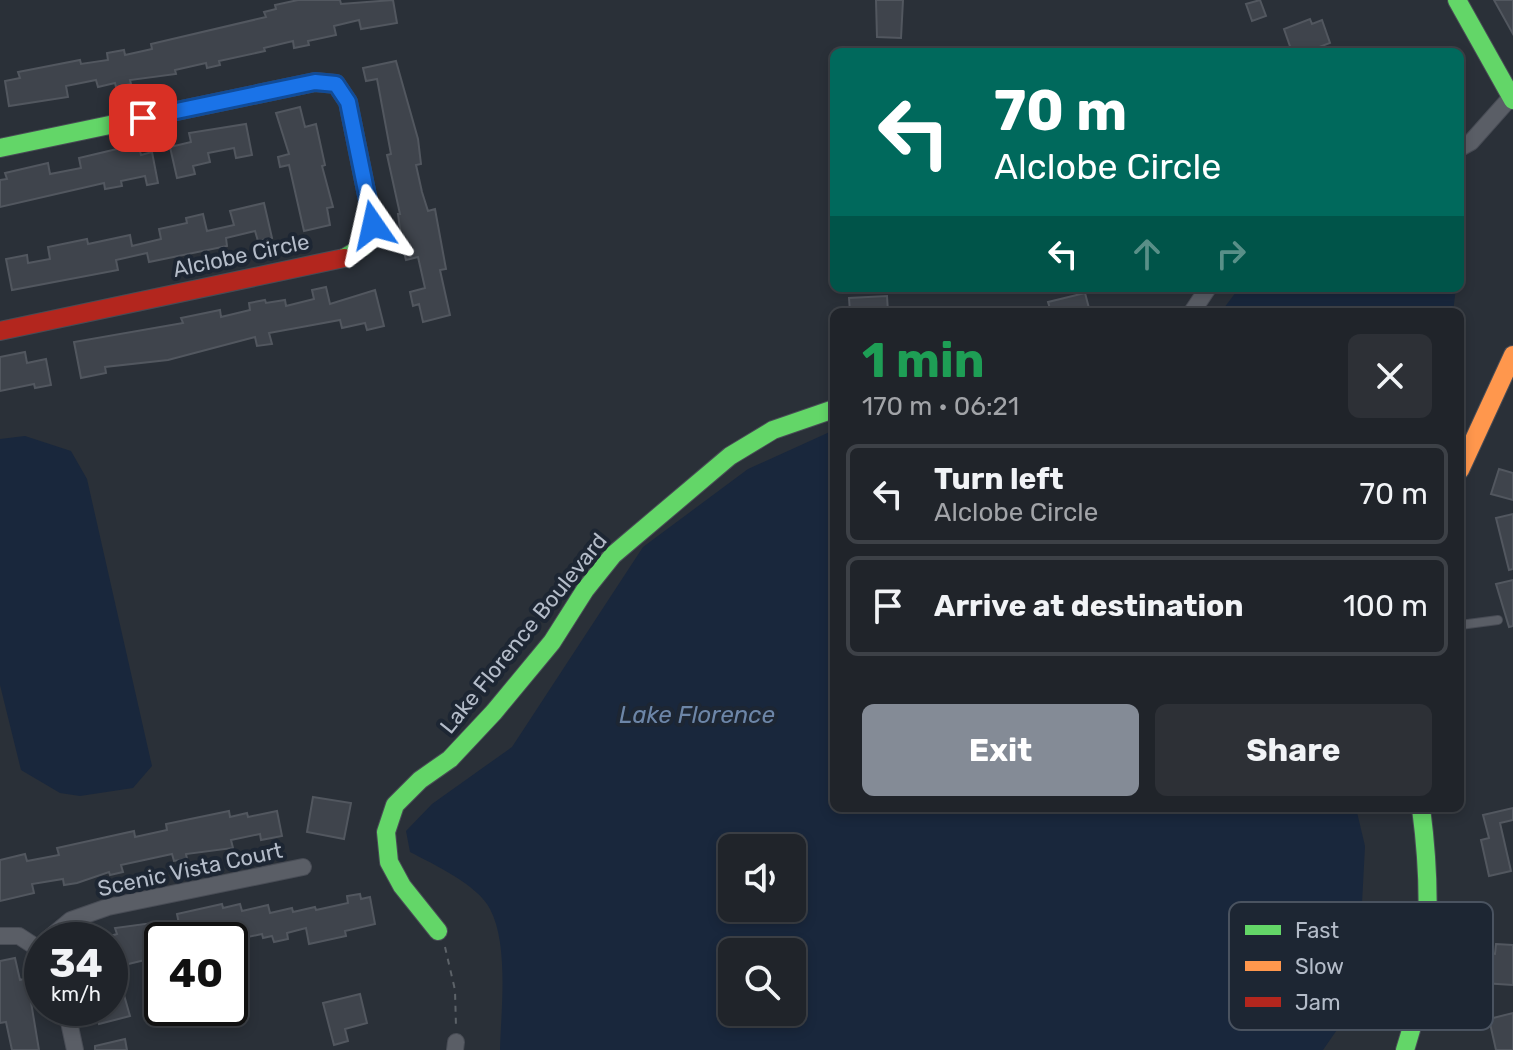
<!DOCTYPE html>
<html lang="en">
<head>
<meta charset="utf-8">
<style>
  :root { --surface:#20242a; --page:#2d3036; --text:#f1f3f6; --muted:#a2a4a8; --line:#3d4147; --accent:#848b96 }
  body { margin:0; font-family:Rubik,sans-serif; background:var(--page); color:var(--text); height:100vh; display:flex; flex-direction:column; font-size:30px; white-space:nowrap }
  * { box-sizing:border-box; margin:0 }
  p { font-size:26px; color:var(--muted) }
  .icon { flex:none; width:44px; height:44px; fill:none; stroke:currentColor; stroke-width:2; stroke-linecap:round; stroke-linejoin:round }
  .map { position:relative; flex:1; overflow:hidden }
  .panel { position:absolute; left:830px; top:308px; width:634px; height:504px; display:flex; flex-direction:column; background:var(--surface); border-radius:12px; box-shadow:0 4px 12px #0003,0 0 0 2px var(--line) }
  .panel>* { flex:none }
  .guide { position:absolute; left:830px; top:48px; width:634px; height:244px; border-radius:12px; box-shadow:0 4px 12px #0003,0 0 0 2px var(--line); background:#00695c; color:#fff; overflow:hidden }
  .controls { position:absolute; left:718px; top:834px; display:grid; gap:16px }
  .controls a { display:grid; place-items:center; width:88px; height:88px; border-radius:12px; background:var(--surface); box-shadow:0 4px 12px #0003,0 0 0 2px var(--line); font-size:40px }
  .speed { position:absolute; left:24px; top:922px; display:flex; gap:16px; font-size:40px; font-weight:700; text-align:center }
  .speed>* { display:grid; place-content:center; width:104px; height:104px; border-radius:50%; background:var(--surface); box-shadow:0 4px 12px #0003,0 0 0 2px var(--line); line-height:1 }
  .speed small { font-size:20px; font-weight:400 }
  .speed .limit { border:4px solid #111; border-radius:12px; background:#fff; color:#111 }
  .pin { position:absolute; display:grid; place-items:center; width:68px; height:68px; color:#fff; margin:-34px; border-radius:16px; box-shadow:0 4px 12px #0006 }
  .me { position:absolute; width:88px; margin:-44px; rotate:349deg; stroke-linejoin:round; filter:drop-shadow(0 0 6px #0008) }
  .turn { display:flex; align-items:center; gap:28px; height:168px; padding:0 32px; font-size:36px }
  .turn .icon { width:104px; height:104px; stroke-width:2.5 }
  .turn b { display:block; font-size:56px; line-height:68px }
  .lanes { display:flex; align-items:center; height:76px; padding:0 32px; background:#0003; justify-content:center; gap:40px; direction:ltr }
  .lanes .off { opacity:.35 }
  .round { display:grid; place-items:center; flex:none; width:84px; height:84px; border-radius:12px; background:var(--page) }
  .head { display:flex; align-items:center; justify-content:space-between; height:136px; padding:0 32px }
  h1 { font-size:48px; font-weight:700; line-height:60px; color:#1e9e55 }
  .button { display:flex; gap:16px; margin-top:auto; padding:16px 32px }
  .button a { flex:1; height:92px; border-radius:12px; background:var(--accent); color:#fff; font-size:32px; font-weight:700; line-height:92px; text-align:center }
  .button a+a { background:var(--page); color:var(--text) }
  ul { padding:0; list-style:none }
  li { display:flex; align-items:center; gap:24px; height:100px; margin:0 16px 12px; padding:0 16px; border:4px solid var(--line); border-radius:12px }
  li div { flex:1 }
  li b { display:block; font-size:30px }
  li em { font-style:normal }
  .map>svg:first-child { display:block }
  .water { fill:#19273c; fill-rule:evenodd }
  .building { fill:#3f444c; stroke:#52575f; stroke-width:2 }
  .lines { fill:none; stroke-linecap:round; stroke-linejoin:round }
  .lane-casing { stroke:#484c55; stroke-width:10 }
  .street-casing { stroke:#484c55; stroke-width:18 }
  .fast-casing { stroke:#484c55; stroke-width:20 }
  .slow-casing { stroke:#484c55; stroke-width:20 }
  .jam-casing { stroke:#484c55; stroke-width:20 }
  .path { stroke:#5c6268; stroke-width:2; stroke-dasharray:6 6; stroke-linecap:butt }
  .lane { stroke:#5a5e66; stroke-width:8 }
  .street { stroke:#5a5e66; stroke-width:16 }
  .fast { stroke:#63d668; stroke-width:18 }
  .slow { stroke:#ff974d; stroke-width:18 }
  .jam { stroke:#b3261e; stroke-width:18 }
  .route-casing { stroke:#114b97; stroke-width:20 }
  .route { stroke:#1a73e8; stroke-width:14 }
  .labels { text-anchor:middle; stroke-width:8; stroke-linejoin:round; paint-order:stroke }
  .street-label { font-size:22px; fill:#b4bcc9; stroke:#1d2633 }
  .water-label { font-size:24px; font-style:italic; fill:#6d86a8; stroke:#1d2633 }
  .key { fill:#1d2633; stroke:#4a5360; stroke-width:2 }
  .key-label { font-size:22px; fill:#b4bcc9 }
</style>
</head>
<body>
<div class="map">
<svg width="1513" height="1050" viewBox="0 0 1513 1050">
  <rect width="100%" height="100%" fill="#2a3038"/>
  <path class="water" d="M 1239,288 L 1456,288 L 1453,312 L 1221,312 Z
    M 834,430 L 834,808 L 1356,808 L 1365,846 L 1359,961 L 1348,1014 L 1323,1050 L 500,1050 C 501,1010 509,945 490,909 C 478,885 433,864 410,852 L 406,831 L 432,804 L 512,747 L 643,547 L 748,469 ZM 732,848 L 792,848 L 792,908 L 732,908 ZM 732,952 L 792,952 L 792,1012 L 732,1012 Z
    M 25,436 L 71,451 L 87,479 L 152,766 L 133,788 L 80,796 L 60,793 L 21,770 L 0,685 L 0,439 Z"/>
  <path class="building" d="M 298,0 L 340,0 L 341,4 L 393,0 L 397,23 L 361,29 L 359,20 L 334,26 L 336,35 L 308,41 L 309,45 L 294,48 L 293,41 L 264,48 L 265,51 L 219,61 L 220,65 L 207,68 L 206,63 L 175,70 L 176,74 L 130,80 L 131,84 L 116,87 L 115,83 L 98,87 L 96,80 L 66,86 L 68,97 L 9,106 L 5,81 L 20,78 L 18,72 L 80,60 L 81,64 L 108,60 L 107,53 L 124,50 L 125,55 L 152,49 L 151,44 L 266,17 L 264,12 L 276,9 L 275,5 Z
    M 876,0 L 903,0 L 901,38 L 877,37 Z
    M 1260,0 L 1266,16 L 1252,21 L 1246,4 Z
    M 1494,0 L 1513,0 L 1513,34 Z
    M 1310,19 L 1312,24 L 1322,20 L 1330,43 L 1306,52 L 1292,52 L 1284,29 Z
    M 396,61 L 418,139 L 421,164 L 416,165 L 422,192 L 428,211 L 435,209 L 446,269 L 440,270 L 450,315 L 423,322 L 419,304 L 413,306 L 410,292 L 425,288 L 418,257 L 406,260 L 402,245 L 398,214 L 400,214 L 387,155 L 391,154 L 377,79 L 366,81 L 363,68 Z
    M 300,107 L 305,127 L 316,124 L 325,165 L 322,166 L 333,207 L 327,208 L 330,225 L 304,231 L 289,165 L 280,167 L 278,157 L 289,154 L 276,113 Z
    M 246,124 L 252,155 L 236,158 L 234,148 L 208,153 L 210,162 L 193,166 L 195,174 L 177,178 L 170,147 L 191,142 L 189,133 Z
    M 138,144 L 141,155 L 152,152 L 158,183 L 147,185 L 145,176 L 121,181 L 122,186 L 105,189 L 104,183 L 0,207 L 0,180 L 7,179 L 5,173 L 48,163 L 50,174 L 81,168 L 79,158 Z
    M 264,203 L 272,238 L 258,241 L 255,231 L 226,238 L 227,246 L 149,262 L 147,253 L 116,260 L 118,270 L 12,290 L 6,259 L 27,255 L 28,263 L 50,259 L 48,247 L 87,239 L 88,244 L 130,235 L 132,246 L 161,239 L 159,229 L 187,223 L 186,218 L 203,214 L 207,231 L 234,225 L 230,211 Z
    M 326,287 L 330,304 L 375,290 L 384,326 L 367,330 L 365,323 L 342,328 L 340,320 L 269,333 L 272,344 L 257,346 L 255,337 L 168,360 L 105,367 L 106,373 L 81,378 L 74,342 L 183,323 L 181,318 L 220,310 L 221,317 L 250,310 L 249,303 L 265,300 L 266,303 L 285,300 L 286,306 L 314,299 L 312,290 Z
    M 1085,293 L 1090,312 L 1051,312 L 1048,302 Z
    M 887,296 L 888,312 L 850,312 L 849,298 Z
    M 25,352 L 27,363 L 46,359 L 51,385 L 35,388 L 34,384 L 0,391 L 0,357 Z
    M 1499,469 L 1513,473 L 1513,500 L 1491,494 Z
    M 1513,514 L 1513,569 L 1509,570 L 1496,518 Z
    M 1513,580 L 1513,626 L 1509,627 L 1496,584 Z
    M 313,797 L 351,803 L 344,839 L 307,832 Z
    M 1513,808 L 1513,820 L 1500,823 L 1511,871 L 1489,876 L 1481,840 L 1489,838 L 1483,815 Z
    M 229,811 L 230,817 L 247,813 L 248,817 L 277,811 L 282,836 L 261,840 L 260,834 L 231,840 L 233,848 L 186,854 L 187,859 L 174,861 L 172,854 L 121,865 L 123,872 L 110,875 L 109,872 L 77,883 L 64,885 L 63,879 L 32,884 L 34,893 L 0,901 L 0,860 L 25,854 L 27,861 L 59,855 L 57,848 L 134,831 L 135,837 L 167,830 L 166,824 Z
    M 360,894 L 361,899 L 370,897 L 375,924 L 345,931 L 346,936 L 309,944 L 306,928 L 287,933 L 288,939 L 274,942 L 272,936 L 263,938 L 262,934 L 233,940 L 156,940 L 158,947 L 143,951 L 145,960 L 116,967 L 130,1016 L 99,1024 L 96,1011 L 110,1008 L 110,936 L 117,934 L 115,928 L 152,923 L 153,929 L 179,924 L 177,914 L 222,904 L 223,908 L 240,904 L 242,911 L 268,905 L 270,913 L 292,908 L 293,912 L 315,907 L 316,910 L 348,903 L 347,896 Z
    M 1496,944 L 1513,945 L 1513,985 L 1483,983 L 1485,953 L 1495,954 Z
    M 15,958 L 20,980 L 27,978 L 39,1050 L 12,1050 L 6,1022 L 0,1023 L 0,961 Z
    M 360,994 L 367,1023 L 345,1029 L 348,1041 L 334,1045 L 323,1003 Z
    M 1513,1013 L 1513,1050 L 1496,1050 L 1489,1019 Z
    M 125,1039 L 127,1050 L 95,1050 L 95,1046 Z"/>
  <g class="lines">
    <g class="lane-casing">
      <path id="lane" d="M 1460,625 L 1498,620"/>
    </g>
    <g class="street-casing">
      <path id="street" d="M 1460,148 L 1471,142 L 1511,97
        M 1192,312 L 1208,288
        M 0,936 L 19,936 L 42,951
        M 47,940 L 71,920 L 108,907 L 303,867
        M 66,1008 L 75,1050
        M 455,1050 L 456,1042"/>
    </g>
    <g class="fast-casing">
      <path id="fast" d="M 1457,0 L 1513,100
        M 0,148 L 315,82 L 336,84 L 348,102 L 373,225 L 364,246 L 344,258
        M 438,931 L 402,886 L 389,862 L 386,832 L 395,805 L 420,780 L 450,759 L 494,712 L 552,642 L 585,590 L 613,555 L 730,456 L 773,430 L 834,409
        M 1405,1050 C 1431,970 1432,891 1421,808"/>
    </g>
    <g class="slow-casing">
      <path id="slow" d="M 1460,470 L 1513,355"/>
    </g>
    <g class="jam-casing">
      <path id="jam" d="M 0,331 L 344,258"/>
    </g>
    <path class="path" d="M 445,947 L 455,990 L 456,1027"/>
    <use href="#lane" class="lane"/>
    <use href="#street" class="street"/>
    <use href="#fast" class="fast"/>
    <use href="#slow" class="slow"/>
    <use href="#jam" class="jam"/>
  </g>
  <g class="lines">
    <g class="route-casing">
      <path id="route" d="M 143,118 L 315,82 L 336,84 L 348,102 L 373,225"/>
    </g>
    <use href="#route" class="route"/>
  </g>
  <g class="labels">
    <g class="street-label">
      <text transform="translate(241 255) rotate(-12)" y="8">Alclobe Circle</text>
      <text transform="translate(523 633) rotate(-51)" y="8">Lake Florence Boulevard</text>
      <text transform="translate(190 869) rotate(-12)" y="8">Scenic Vista Court</text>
    </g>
    <g class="water-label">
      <text x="697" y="723">Lake Florence</text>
    </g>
  </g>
  <rect x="1229" y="902" width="264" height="128" rx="12" class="key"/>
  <rect x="1245" y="925" width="36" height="10" fill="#63d668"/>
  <rect x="1245" y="961" width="36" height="10" fill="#ff974d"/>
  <rect x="1245" y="997" width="36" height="10" fill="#b3261e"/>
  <g class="key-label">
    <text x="1295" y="938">Fast</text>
    <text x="1295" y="974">Slow</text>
    <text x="1295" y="1010">Jam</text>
  </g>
</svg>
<div class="controls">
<a><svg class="icon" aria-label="sound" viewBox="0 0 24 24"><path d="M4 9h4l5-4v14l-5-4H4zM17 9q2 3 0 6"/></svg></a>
<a><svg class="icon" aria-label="search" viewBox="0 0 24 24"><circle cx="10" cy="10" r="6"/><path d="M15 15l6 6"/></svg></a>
</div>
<div class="speed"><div>34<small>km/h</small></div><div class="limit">40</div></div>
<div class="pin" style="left:143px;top:118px;background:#d93025"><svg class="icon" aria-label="arrive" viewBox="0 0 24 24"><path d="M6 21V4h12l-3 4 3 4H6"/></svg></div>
<svg class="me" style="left:373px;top:225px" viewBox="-20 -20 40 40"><path d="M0-17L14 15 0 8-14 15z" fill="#1a73e8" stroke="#fff" stroke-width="4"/></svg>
<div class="guide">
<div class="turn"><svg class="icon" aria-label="left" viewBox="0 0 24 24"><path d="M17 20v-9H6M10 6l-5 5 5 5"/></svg><div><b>70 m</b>Alclobe Circle</div></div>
<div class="lanes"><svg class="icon" aria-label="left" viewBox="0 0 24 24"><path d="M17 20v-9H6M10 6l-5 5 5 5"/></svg><svg class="icon off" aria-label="ahead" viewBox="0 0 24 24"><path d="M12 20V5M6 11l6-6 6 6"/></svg><svg class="icon off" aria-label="right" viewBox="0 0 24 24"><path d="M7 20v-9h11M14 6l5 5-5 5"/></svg></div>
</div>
<section class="panel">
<div class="head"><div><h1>1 min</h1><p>170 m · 06:21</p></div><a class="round"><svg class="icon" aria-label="close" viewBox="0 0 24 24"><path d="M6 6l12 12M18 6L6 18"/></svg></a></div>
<ul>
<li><svg class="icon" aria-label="left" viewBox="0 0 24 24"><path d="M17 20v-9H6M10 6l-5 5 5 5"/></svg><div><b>Turn left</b><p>Alclobe Circle</p></div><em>70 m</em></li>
<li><svg class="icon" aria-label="arrive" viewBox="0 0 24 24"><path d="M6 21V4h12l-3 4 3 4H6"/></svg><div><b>Arrive at destination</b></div><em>100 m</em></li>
</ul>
<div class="button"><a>Exit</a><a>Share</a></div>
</section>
</div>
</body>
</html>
